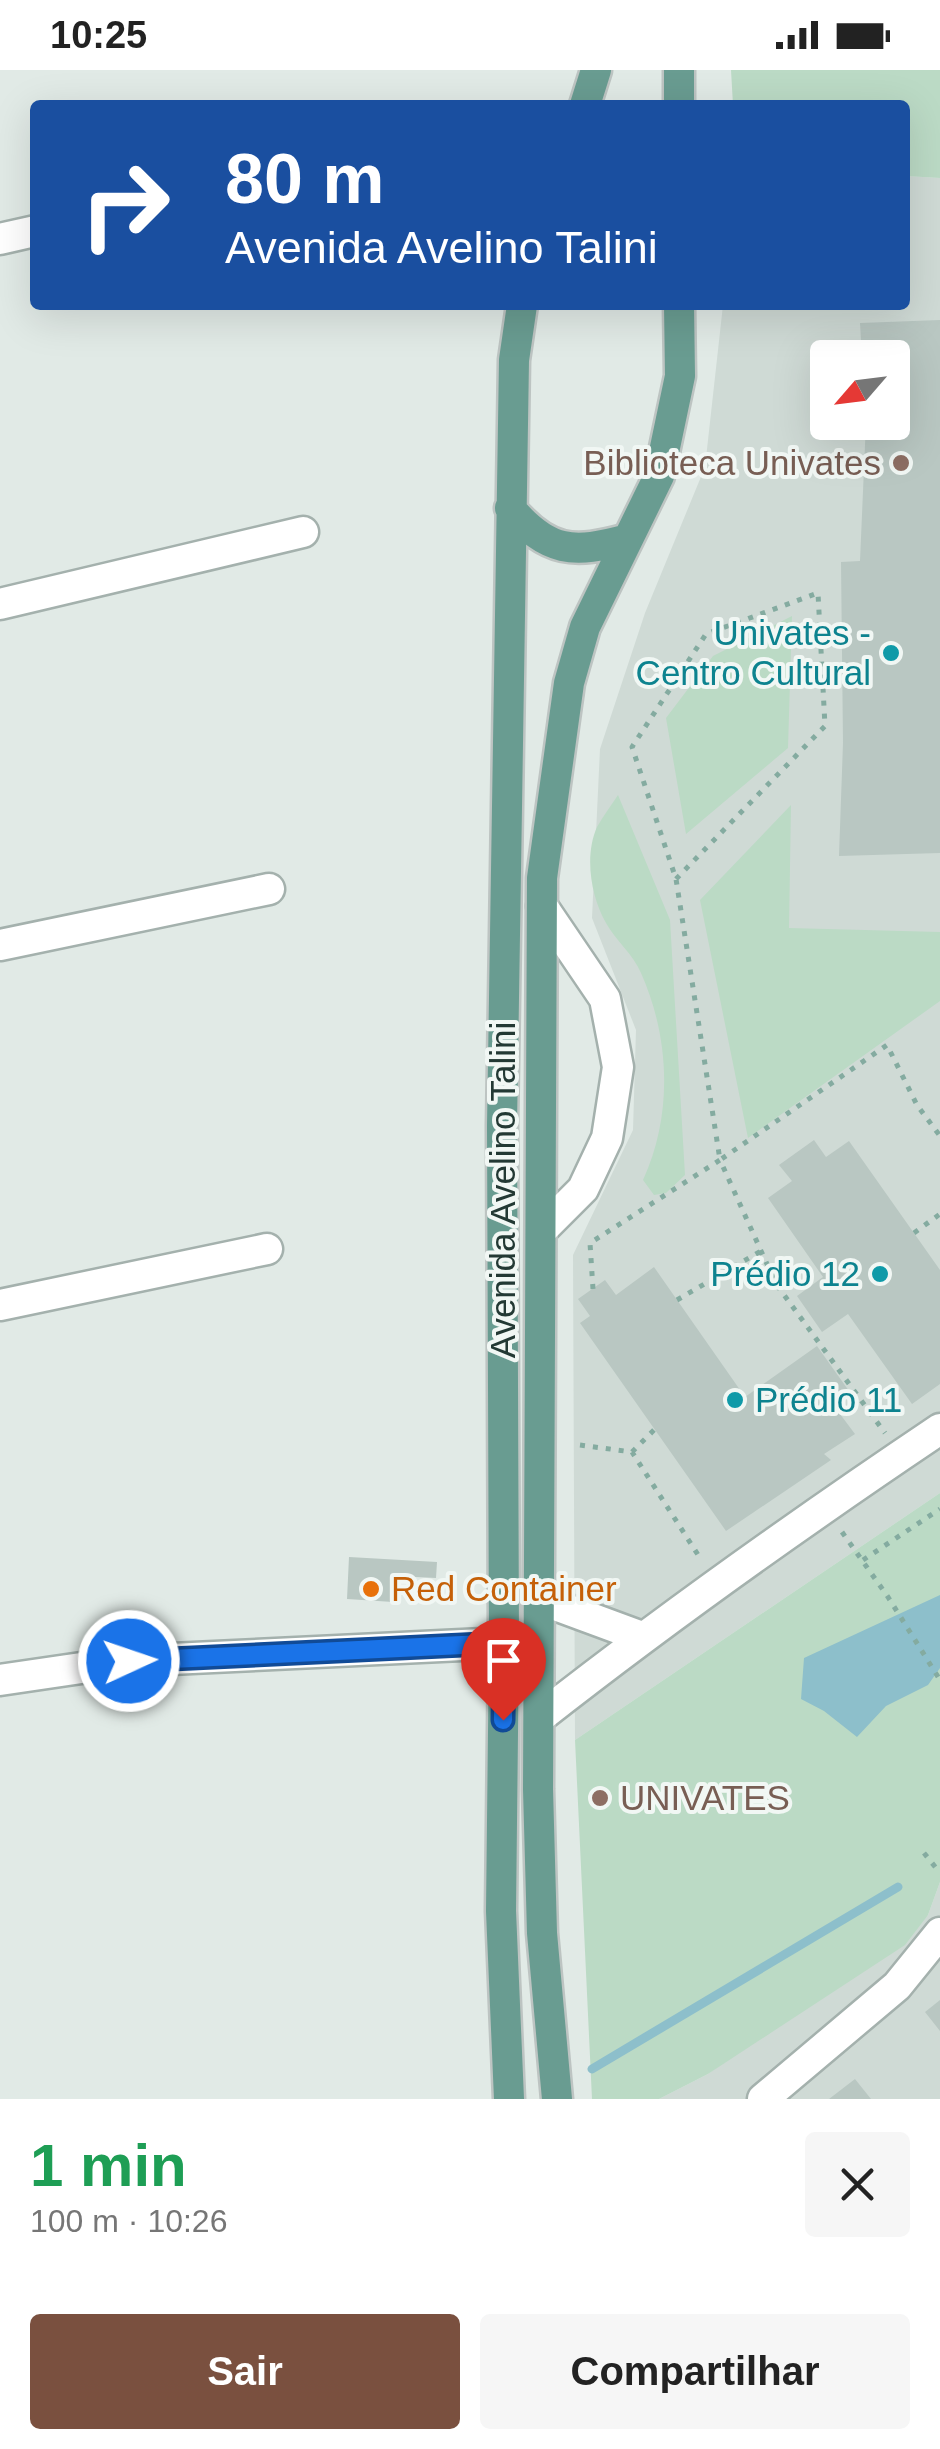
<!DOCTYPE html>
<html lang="pt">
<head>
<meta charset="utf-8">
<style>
  :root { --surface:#fff; --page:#f6f6f6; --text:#222; --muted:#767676; --accent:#7a503f }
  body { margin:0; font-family:Helvetica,sans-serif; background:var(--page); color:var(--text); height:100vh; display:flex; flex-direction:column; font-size:38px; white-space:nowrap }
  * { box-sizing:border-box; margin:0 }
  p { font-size:32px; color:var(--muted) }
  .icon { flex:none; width:55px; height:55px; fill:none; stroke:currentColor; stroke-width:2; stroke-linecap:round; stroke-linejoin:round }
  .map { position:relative; height:2029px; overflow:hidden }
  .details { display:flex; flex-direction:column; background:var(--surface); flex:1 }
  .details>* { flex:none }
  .top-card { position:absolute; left:30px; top:30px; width:880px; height:210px; border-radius:10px; box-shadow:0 10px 40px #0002; background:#1a4fa0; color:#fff; overflow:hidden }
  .needle { width:65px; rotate:242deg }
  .fabs { position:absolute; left:810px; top:270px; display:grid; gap:20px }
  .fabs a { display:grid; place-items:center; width:100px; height:100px; border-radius:10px; background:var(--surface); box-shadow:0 10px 40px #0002; font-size:50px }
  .pin { position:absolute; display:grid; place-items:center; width:85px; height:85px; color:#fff; margin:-102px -42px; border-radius:50% 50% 50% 0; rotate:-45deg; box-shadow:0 0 10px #0007 }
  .pin .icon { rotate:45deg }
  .me { position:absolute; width:110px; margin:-55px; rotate:87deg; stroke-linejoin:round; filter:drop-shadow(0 0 8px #0008) }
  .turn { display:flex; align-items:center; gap:35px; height:210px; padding:0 30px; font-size:45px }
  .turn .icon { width:130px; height:130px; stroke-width:2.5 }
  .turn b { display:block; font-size:70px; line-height:85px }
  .round { display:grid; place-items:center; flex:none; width:105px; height:105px; border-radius:10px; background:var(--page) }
  .head { display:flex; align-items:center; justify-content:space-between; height:170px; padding:0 30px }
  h1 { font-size:60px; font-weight:700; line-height:75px; color:#1e9e55 }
  .action { display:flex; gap:20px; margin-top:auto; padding:20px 30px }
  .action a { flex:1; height:115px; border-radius:10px; background:var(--accent); color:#fff; font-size:40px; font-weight:700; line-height:115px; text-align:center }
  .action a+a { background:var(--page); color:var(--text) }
  .status { display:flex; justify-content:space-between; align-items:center; height:70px; padding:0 50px; background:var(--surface); direction:ltr }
  .status svg { height:28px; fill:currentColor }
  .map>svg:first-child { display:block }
  .built { fill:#cfdad5; fill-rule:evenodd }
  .green { fill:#bbdac5 }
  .water { fill:#8dbfcb }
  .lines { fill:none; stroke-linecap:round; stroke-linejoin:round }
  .stream { stroke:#8dbfcb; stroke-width:9 }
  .building { fill:#b9c7c2 }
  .minor-casing { stroke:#a4b1ad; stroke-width:35 }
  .major-casing { stroke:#bdc4c2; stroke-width:35 }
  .path { stroke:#84aba0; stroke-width:5; stroke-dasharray:5 8; stroke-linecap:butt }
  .minor { stroke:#fff; stroke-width:30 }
  .major { stroke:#699c91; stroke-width:30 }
  .route-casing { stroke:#114b97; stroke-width:25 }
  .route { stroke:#1a73e8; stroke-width:18 }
  .education-dot { fill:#8d6e63; stroke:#f1f7f4; stroke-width:4 }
  .culture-dot { fill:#0f9aa8; stroke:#f1f7f4; stroke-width:4 }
  .food-dot { fill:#e8710a; stroke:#f1f7f4; stroke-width:4 }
  .labels { text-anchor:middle; stroke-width:8; stroke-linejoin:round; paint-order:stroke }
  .education-label { font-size:35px; fill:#785e54; stroke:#f1f7f4; text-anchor:end }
  .culture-label { font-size:35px; fill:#0d838f; stroke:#f1f7f4; text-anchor:end }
  .street-label { font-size:35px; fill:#233934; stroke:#f1f7f4 }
  .food-label { font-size:35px; fill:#c56008; stroke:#f1f7f4; text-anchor:start }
</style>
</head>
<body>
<div class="status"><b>10:25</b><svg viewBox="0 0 49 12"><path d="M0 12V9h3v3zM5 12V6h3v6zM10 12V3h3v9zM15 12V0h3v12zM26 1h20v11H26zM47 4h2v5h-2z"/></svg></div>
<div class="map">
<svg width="940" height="2029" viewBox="0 0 940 2029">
  <rect width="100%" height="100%" fill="#e1eae6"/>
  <path class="built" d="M 905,106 L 940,108 L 940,1423 L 575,1670 L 573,1185 L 633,1060 L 636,960 L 592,848 L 600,679 L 645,543 L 705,397 L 723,235 L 905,235 ZM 828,288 L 892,288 L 892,352 L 828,352 Z
    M 940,1812 L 940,2029 L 659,2029 L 708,2004 L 928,1845 Z"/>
  <path class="green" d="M 731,0 L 940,0 L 940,108 L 905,106 L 905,35 L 733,35 Z
    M 792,546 L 788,678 L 686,764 L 666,648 L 713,586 Z
    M 618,725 L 670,850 L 685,1105 L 666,1123 L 654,1125 L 643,1110 C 673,1045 670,968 641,903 C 633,884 616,871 606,853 C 591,827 584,786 597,757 C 603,746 611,736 618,725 Z
    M 791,735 L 789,858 L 940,862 L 940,931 L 748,1068 L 700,830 Z
    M 940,1423 L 940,1812 L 928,1845 L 905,1875 L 708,2004 L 659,2029 L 592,2029 L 575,1670 Z"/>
  <path class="water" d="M 940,1525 L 940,1598 L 928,1615 L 886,1636 L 857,1667 L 824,1641 L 801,1629 L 804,1588 Z"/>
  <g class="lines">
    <path class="stream" d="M 592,1999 L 898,1817"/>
  </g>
  <path class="building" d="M 940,250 L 940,783 L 839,786 L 843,673 L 841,492 L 860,491 L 866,352 L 892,352 L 892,288 L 862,288 L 860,253 Z
    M 814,1070 L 826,1087 L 849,1071 L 940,1200 L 940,1314 L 912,1334 L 848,1244 L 822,1262 L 797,1226 L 823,1207 L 768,1128 L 792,1111 L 779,1095 Z
    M 654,1197 L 745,1327 L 817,1276 L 849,1321 L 831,1332 L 855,1364 L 824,1384 L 831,1390 L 726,1461 L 580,1253 L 590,1246 L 578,1229 L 605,1210 L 616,1225 Z
    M 349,1487 L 437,1492 L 436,1508 L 395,1506 L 393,1532 L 347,1529 Z
    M 940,1930 L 940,1961 L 925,1942 Z
    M 855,2009 L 871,2029 L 829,2029 Z"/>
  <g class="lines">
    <g class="minor-casing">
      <path id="minor" d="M 0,169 L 35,161
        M 0,534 L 303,462
        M 542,836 L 605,929 L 618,997 L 607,1068 L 583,1119 L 542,1160
        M 0,875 L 269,819
        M 0,1235 L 267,1179
        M 539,1529 L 642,1567
        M 0,1610 L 129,1591 L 504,1573
        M 539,1648 C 669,1546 803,1451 940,1359
        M 763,2029 L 897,1916 L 940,1863"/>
    </g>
    <g class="major-casing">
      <path id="major" d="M 585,35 L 596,0
        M 679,35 L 679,0
        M 510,438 C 548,483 573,484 628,469
        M 509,2029 L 501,1841 L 504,1573 L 502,1056 L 514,290 L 522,235
        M 557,2029 L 542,1863 L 538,1719 L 542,808 L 569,613 L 585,557 L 659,406 L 680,306 L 679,235"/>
    </g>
    <path class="path" d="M 676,809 L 825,656 L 818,523 L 706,564 L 632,677 L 676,809 L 720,1090 L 887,975 L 917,1035 L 940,1066
      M 914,1163 L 940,1144
      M 593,1219 L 590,1173 L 720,1090 L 776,1214 L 885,1363
      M 677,1230 L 761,1181
      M 580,1375 L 632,1382 L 702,1491
      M 632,1382 L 655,1359
      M 842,1462 L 888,1527 L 940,1610
      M 863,1490 L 940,1439
      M 924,1783 L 940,1803"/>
    <use href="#minor" class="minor"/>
    <use href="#major" class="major"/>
  </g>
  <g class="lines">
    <g class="route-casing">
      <path id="route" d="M 129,1591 L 504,1573 L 503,1650"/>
    </g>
    <use href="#route" class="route"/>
  </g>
  <g class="education-dot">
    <circle cx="901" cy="393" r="10"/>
    <circle cx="600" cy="1728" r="10"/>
  </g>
  <g class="culture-dot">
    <circle cx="891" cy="583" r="10"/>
    <circle cx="880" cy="1204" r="10"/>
    <circle cx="735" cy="1330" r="10"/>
  </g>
  <circle class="food-dot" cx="371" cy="1519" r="10"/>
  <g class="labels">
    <g class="education-label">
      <text x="881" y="405">Biblioteca Univates</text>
      <text x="620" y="1740" text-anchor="start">UNIVATES</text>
    </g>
    <g class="culture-label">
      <text x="871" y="575">Univates -<tspan x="871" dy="40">Centro Cultural</tspan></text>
      <text x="860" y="1216">Prédio 12</text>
      <text x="755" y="1342" text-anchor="start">Prédio 11</text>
    </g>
    <g class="street-label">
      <text transform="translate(503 1120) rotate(-90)" y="12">Avenida Avelino Talini</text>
    </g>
    <g class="food-label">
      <text x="391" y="1531">Red Container</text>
    </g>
  </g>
</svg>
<div class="fabs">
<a><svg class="needle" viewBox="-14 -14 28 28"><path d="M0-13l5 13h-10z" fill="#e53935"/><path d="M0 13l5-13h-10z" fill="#767676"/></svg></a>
</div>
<div class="pin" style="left:503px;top:1650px;background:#d93025"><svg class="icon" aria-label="arrive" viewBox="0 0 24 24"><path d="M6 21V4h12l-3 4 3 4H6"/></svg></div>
<svg class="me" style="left:129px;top:1591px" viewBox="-20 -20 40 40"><circle r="17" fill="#1a73e8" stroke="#fff" stroke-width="3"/><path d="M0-11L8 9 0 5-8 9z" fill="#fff"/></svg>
<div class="top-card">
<div class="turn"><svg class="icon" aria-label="right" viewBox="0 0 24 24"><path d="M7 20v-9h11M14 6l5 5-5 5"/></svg><div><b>80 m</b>Avenida Avelino Talini</div></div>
</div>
</div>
<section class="details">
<div class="head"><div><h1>1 min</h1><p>100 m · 10:26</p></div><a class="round"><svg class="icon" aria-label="close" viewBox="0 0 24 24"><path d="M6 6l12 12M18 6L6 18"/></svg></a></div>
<div class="action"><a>Sair</a><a>Compartilhar</a></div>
</section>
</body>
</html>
